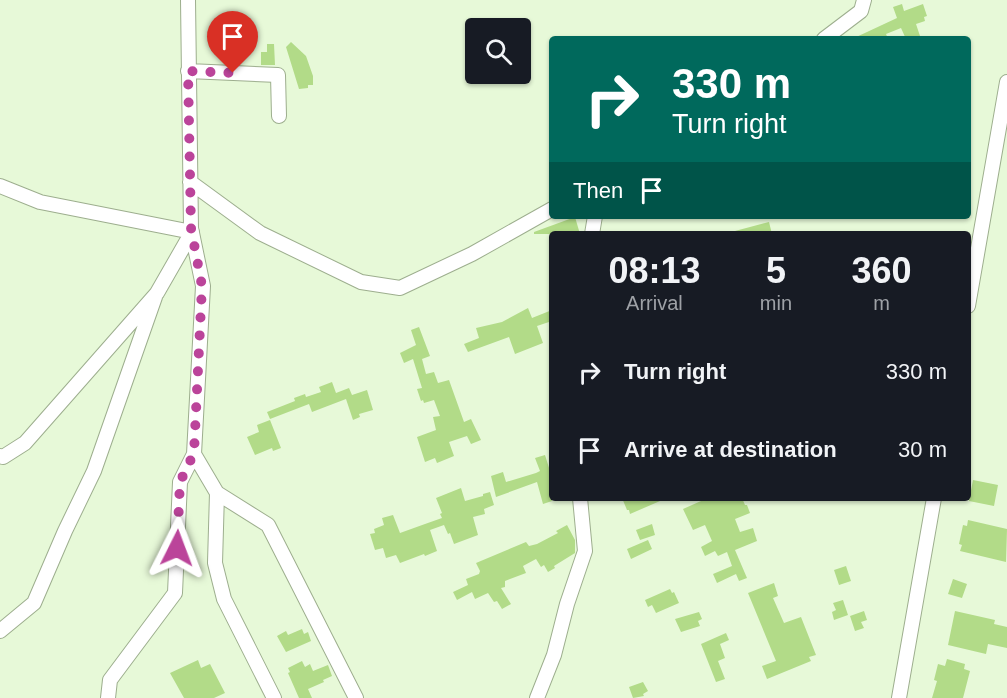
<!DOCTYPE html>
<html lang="en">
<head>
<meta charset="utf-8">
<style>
  :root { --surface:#171b24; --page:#20242c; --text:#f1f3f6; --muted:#9ea1a6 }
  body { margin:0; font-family:Helvetica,sans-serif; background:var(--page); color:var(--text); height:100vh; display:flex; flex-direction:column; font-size:22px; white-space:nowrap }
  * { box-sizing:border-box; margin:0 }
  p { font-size:20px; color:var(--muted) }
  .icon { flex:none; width:33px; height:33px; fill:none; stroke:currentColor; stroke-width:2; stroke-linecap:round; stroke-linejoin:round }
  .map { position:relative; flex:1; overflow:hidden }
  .panel { position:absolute; left:549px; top:231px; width:422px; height:270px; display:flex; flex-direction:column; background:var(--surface); border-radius:6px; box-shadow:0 2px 4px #0004 }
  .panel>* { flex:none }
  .hud { position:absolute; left:549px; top:36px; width:422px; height:183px; border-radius:6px; box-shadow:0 2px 4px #0004; background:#00695c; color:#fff; overflow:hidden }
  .fabs { position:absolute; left:465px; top:18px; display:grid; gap:12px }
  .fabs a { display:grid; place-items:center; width:66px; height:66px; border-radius:6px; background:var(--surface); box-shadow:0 2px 4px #0004; font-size:30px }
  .pin { position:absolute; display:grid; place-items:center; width:51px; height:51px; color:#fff; margin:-62px -26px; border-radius:50% 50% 50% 0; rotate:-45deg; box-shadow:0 0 6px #0007 }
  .pin .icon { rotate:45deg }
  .me { position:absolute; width:66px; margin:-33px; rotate:3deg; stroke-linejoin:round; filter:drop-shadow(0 0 4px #0008) }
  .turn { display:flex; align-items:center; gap:21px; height:126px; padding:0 24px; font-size:27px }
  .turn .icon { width:78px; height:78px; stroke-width:2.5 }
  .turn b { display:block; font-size:42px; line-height:51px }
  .then { display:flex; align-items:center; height:57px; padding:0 24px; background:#0003; gap:12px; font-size:22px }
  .eta { display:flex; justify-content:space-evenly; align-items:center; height:102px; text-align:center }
  .eta b { font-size:36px; font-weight:800; line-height:42px }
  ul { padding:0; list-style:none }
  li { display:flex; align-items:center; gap:18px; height:78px; padding:0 24px }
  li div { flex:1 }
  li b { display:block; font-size:22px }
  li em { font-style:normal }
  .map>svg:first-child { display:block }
  .building { fill:#b2db88 }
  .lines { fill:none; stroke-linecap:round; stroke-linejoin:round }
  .minor-casing { stroke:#9dae8e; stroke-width:16 }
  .minor { stroke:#fff; stroke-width:14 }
  .route { stroke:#bb449a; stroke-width:10; stroke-dasharray:0 18 }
</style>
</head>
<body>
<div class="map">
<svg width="1007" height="698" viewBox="0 0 1007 698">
  <rect width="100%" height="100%" fill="#e7f9d8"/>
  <path class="building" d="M 902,4 L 904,11 L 923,4 L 927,16 L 924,17 L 925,21 L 916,24 L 921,39 L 906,39 L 901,28 L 886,34 L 888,39 L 852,39 L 897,18 L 893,7 Z
    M 291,42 L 306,56 L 313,76 L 313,85 L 308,85 L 308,88 L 299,89 L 286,47 Z
    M 267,44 L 274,44 L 275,65 L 261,65 L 261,52 L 267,52 Z
    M 575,217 L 580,234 L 534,234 L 534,232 Z
    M 769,222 L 772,234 L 735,234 L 735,231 Z
    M 528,308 L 532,318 L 552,310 L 552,321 L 537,326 L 543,343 L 515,354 L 509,337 L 468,352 L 464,344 L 479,338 L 476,328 L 502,322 Z
    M 419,327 L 430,356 L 422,359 L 426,374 L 434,372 L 438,383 L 449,380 L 464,422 L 471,419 L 481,440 L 471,444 L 467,436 L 449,442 L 454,456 L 437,463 L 435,458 L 425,462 L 417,437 L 436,430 L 433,417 L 440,416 L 434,400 L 424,403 L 423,400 L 421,401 L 417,389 L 422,388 L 413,359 L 404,363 L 400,353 L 416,345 L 411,330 Z
    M 332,382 L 336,393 L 349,388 L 352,395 L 367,390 L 373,410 L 359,414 L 360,417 L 353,420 L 346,399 L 312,412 L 309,404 L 270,419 L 267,412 L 295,401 L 294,398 L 305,394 L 306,397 L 321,392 L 319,387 Z
    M 270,420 L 281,448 L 273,451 L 272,448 L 255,455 L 247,437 L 259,432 L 257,425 Z
    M 545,455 L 550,471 L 552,471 L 552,501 L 543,504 L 537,482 L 496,497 L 491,476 L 503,472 L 506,482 L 536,473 L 540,471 L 535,458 Z
    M 973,480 L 998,485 L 994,506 L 969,501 Z
    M 461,488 L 465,501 L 483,496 L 483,494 L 490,492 L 494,505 L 484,509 L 485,514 L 473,517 L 478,535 L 454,544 L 450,533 L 448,534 L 444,525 L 430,530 L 437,551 L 425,556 L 424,554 L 400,563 L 396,555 L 386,558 L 383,548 L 375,550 L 370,534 L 375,533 L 374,529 L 384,525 L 382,518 L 393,515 L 400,533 L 425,524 L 442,518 L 440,514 L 442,513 L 436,498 Z
    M 622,498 L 667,498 L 630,514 L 629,510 L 627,510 Z
    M 700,498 L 742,498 L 745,505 L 747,505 L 750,513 L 735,519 L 740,532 L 753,528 L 757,541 L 735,550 L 747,578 L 739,581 L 736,574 L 717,583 L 713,574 L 732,566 L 727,552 L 718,556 L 715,551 L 705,556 L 701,547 L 712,541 L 705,525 L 693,530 L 683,509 L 701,501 Z
    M 968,520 L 1007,529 L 1006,562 L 960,551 L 962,545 L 959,544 L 963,525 L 967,526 Z
    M 652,524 L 655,535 L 640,540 L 636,530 Z
    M 567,525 L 575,540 L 575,553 L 554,566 L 555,568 L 548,572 L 544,565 L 541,567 L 536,559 L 523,566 L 526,573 L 505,581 L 505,587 L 501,588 L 511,604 L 502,609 L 497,601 L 494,602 L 488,593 L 475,599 L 472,592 L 457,600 L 453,592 L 468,585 L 466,579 L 479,574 L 480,571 L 476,563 L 526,542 L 529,546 L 537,544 L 558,533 L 556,531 Z
    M 648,540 L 652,549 L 631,559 L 627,549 Z
    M 846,566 L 851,581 L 839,585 L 834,570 Z
    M 953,579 L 967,584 L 962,598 L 948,594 Z
    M 774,583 L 778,596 L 773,598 L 784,623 L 801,617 L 816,655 L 809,657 L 811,661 L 767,679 L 762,666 L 776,661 L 748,593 Z
    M 670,589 L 672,593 L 674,592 L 679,603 L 656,613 L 652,605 L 648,607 L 645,600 Z
    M 843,600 L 848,615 L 834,620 L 832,612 L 836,610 L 833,603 Z
    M 864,611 L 867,620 L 861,622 L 864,628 L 855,631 L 850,616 Z
    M 955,611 L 995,620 L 994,624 L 1007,627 L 1007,648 L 988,644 L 986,654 L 948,645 Z
    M 699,612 L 702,619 L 698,621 L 700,626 L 681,632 L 675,619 Z
    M 302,629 L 304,634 L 308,632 L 311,641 L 286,652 L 277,636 L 286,631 L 288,635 Z
    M 726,633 L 729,640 L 720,644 L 725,658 L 718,661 L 725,679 L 716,682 L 701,644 Z
    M 947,659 L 965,664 L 964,669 L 970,671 L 963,698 L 932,698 L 937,681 L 934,680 L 938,664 L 945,666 Z
    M 198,660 L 201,668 L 210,664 L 225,693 L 214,698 L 184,698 L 170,673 Z
    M 302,661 L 305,667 L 310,664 L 313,671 L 328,665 L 332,676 L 323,680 L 324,682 L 308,689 L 312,698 L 299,698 L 288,673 L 290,672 L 288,668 Z
    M 643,682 L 648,691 L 643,694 L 644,696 L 633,698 L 629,687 Z"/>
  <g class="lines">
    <g class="minor-casing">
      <path id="minor" d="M 188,0 L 191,228 L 203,286 L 194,454 L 217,493 L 215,563 L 224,599 L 274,698
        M 824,39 L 861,11 L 864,0
        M 188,71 L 278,75 L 279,116
        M 190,182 L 260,233 L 361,282 L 400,288 L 472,254 L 552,209
        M 0,186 L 40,202 L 192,232 L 157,293 L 25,443 L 3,457 L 0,456
        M 592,234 L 595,216
        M 968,306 L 1007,82
        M 217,493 L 268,525 L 356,698
        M 0,631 L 34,603 L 65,531 L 94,471 L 155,297
        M 108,698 L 110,680 L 175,593 L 180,482 L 194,454
        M 537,698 L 554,655 L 567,604 L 585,551 L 580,498
        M 899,698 L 934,498"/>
    </g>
    <use href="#minor" class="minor"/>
  </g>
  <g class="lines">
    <path class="route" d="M 177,548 L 180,482 L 194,453 L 202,286 L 191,228 L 188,71 L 233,73"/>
  </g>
</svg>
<div class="fabs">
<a><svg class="icon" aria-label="search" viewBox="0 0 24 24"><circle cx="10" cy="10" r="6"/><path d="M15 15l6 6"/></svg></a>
</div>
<div class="pin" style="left:233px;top:73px;background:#d93025"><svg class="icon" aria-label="arrive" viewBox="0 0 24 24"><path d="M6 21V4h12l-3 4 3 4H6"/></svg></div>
<svg class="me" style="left:177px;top:548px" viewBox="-20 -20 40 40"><path d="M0-17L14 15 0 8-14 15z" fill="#bb449a" stroke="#fff" stroke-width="4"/></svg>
<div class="hud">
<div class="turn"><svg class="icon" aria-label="right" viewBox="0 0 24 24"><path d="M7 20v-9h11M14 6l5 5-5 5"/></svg><div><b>330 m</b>Turn right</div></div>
<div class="then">Then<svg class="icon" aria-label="arrive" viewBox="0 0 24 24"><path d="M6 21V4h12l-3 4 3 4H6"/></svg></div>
</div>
<section class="panel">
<div class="eta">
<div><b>08:13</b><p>Arrival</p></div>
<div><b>5</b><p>min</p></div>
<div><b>360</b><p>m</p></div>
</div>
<ul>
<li><svg class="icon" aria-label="right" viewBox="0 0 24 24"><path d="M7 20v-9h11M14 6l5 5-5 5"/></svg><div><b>Turn right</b></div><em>330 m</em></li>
<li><svg class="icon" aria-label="arrive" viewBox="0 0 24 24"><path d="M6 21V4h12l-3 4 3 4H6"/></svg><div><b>Arrive at destination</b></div><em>30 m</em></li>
</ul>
</section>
</div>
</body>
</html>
